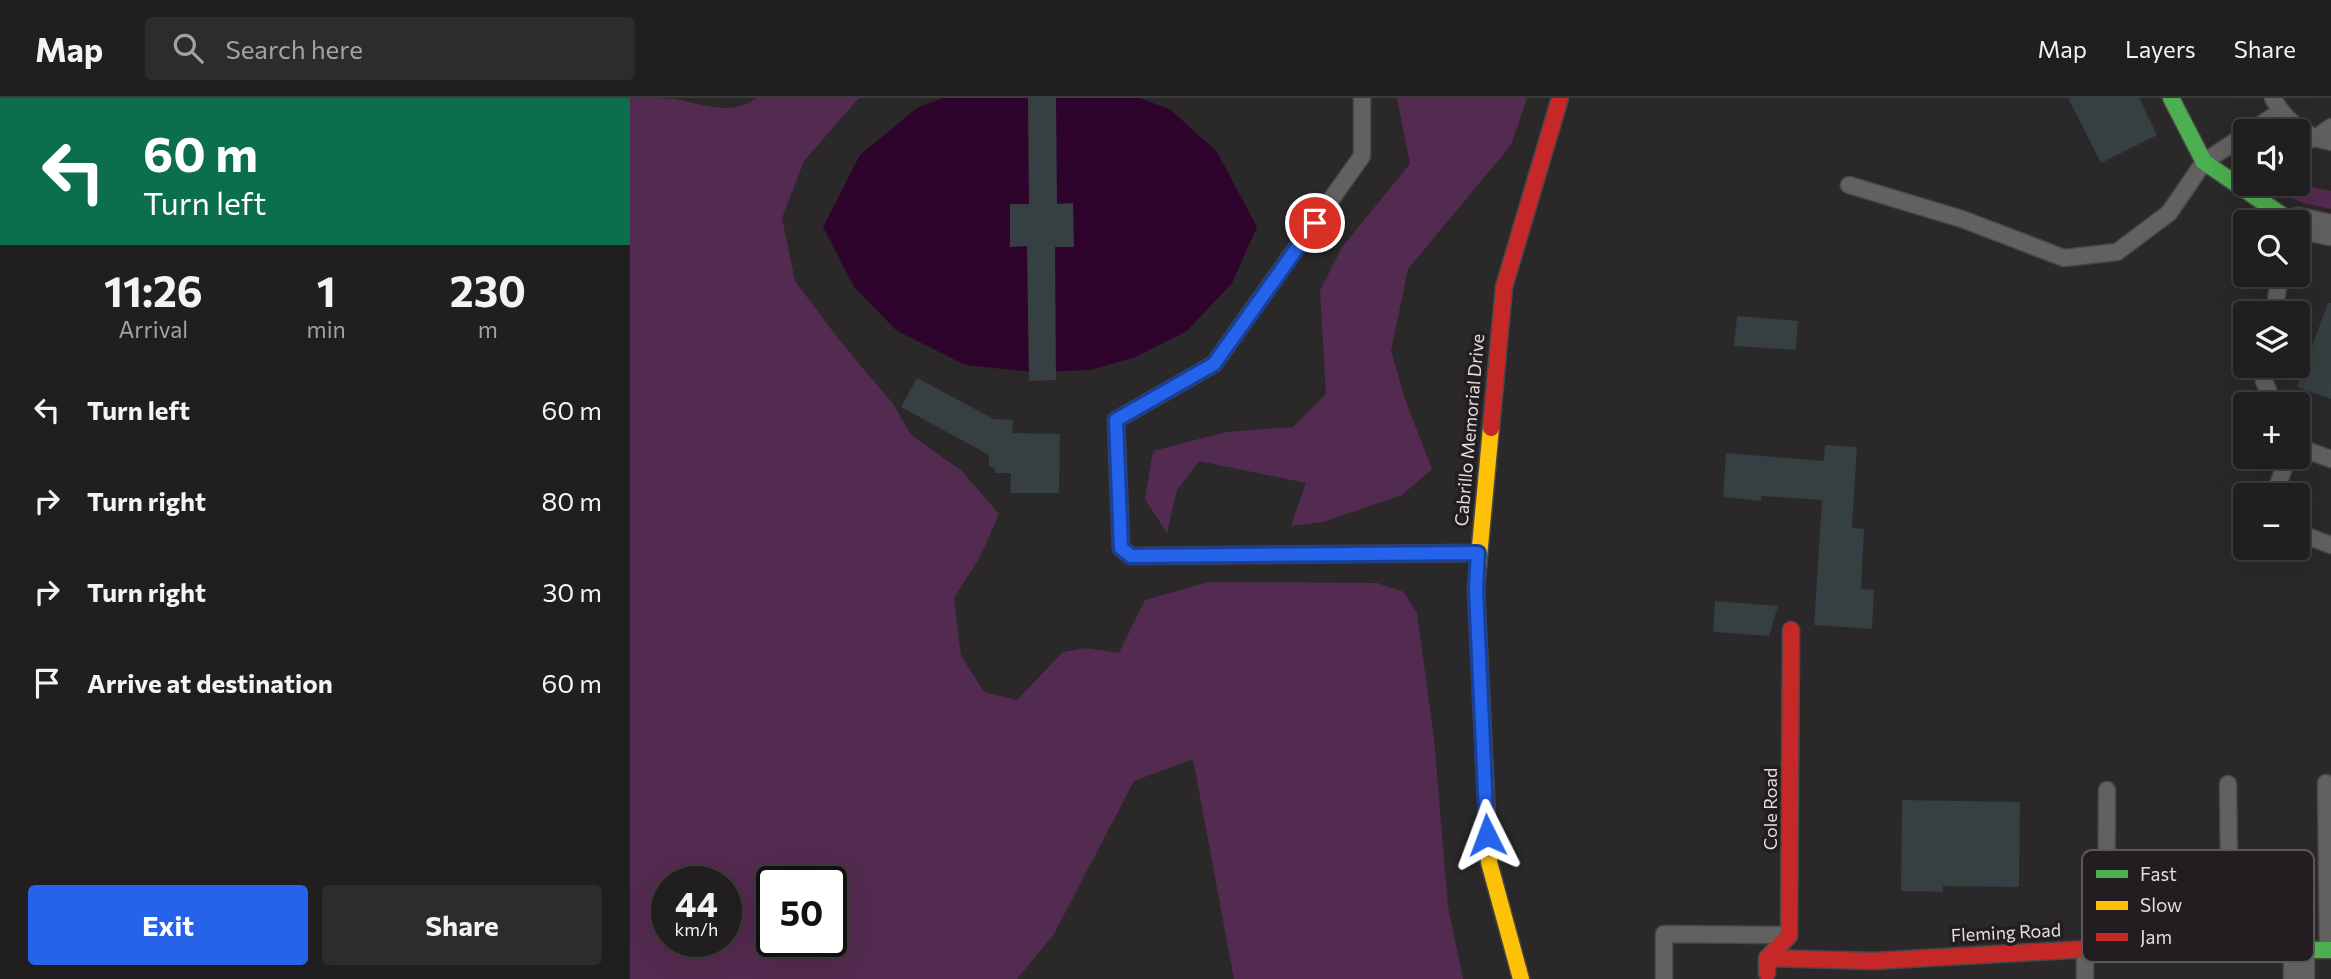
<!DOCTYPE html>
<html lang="en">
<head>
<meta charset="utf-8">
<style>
  :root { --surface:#201e1f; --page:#2d2b2c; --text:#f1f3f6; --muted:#a2a2a4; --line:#3d3c3d; --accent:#2563eb }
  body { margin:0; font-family:Commissioner,sans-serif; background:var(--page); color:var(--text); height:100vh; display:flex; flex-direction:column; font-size:26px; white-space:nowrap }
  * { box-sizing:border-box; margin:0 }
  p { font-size:23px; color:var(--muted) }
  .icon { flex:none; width:38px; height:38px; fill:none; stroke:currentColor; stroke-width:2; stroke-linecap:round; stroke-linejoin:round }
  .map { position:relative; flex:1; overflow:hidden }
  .side { display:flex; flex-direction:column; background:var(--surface); width:630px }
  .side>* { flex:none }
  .guide { background:#0b6e4f; color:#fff; overflow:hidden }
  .buttons { position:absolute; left:1603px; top:21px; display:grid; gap:14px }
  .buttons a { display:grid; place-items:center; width:77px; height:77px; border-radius:7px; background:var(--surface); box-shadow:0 7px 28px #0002,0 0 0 2px var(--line); font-size:35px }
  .speed { position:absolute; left:21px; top:768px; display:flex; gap:14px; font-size:35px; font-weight:700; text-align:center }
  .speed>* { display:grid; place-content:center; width:91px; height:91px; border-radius:50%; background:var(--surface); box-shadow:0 7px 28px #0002,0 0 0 2px var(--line); line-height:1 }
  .speed small { font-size:18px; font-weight:400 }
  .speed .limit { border:4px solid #111; border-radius:10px; background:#fff; color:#111 }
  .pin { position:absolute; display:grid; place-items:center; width:60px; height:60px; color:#fff; margin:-30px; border:4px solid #fff; border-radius:50%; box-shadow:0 2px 7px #0007 }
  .me { position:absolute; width:77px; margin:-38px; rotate:357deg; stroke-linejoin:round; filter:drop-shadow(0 0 5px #0008) }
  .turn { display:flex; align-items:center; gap:24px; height:147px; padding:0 28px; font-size:32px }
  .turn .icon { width:91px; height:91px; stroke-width:2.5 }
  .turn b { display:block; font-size:49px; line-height:60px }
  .eta { display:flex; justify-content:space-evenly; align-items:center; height:119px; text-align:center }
  .eta b { font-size:42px; font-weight:700; line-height:49px }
  .primary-button { display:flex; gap:14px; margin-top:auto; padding:14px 28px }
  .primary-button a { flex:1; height:80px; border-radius:7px; background:var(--accent); color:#fff; font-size:28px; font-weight:700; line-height:80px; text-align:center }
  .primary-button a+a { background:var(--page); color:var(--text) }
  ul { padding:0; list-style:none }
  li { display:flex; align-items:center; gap:21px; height:91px; padding:0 28px }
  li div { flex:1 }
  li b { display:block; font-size:26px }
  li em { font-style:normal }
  header { display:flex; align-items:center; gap:42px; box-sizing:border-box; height:98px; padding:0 35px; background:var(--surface); border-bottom:2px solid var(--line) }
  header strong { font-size:33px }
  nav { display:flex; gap:38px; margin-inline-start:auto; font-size:24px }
  .search { width:490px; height:63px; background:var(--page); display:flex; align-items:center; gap:18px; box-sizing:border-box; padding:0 24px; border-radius:7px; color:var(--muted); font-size:26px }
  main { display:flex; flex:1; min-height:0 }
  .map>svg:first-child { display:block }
  .green { fill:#542b50; fill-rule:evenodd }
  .water { fill:#2e042c }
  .building { fill:#363f41 }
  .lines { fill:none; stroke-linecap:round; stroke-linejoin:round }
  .lane-casing { stroke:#484647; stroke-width:19 }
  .street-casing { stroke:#484647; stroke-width:33 }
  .fast-casing { stroke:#484647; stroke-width:19 }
  .slow-casing { stroke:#484647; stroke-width:19 }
  .jam-casing { stroke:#484647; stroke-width:19 }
  .lane { stroke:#626162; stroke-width:16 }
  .street { stroke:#626162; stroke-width:30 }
  .fast { stroke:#4caf50; stroke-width:16 }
  .slow { stroke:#ffc107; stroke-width:16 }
  .jam { stroke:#c62828; stroke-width:16 }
  .route-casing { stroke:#184099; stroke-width:18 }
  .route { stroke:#2563eb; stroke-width:12 }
  .labels { text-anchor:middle; stroke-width:7; stroke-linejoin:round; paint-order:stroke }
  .street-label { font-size:18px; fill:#e0dde0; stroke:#211d20 }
  .key { fill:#211d20; stroke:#5a575a; stroke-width:2 }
  .key-label { font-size:19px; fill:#e0dde0 }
</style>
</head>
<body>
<header>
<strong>Map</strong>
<div class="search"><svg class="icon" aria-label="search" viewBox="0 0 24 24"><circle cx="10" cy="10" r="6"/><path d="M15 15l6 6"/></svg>Search here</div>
<nav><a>Map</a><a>Layers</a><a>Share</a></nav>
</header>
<main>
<section class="side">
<div class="guide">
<div class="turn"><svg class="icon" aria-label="left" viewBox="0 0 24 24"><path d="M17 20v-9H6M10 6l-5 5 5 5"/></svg><div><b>60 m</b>Turn left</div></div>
</div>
<div class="eta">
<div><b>11:26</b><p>Arrival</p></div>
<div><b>1</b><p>min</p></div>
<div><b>230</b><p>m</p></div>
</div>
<ul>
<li><svg class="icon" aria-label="left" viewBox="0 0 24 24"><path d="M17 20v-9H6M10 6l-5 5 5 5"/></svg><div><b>Turn left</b></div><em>60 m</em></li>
<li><svg class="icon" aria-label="right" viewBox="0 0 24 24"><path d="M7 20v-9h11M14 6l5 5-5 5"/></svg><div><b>Turn right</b></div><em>80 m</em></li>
<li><svg class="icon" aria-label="right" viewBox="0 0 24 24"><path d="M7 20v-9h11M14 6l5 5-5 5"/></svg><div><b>Turn right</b></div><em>30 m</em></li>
<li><svg class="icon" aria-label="arrive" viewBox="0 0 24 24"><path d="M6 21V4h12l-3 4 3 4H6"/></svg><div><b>Arrive at destination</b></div><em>60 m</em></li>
</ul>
<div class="primary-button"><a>Exit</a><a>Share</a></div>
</section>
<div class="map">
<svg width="1701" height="881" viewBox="0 0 1701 881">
  <rect width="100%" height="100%" fill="#2a2829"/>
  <path class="green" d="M 0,0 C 14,0 31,0 45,1 C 73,6 101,19 127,0 L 229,0 L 174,63 L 152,120 L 165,183 L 210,243 L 264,307 L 281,337 L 331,372 L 369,416 L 350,459 L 324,500 L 331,558 L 354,594 L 387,602 L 433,554 L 455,550 L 489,555 L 515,502 L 578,484 L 747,485 L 774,494 L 787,515 L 804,640 L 818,809 L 833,881 L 604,881 L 563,661 L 504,683 L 424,836 L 387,881 L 0,881 ZM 96,784 L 96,844 L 37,844 L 37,784 ZM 201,784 L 201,844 L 142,844 L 142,784 Z
    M 767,0 L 897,0 L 881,47 L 778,171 L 761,253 L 776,304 L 802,371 L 772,397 L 693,424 L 661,428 L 676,385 L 569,363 L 547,392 L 537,435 L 515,401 L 523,353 L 596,334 L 663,329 L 696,296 L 690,193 L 712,149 L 780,66 Z
    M 1632,86 L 1665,86 L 1701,93 L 1701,111 L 1673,105 Z"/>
  <path class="water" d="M 313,0 L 510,0 L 541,12 L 587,54 L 627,129 L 602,185 L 557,233 L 503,260 L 460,272 L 404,274 L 335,267 L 267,233 L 224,189 L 193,129 L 230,57 L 287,10 Z"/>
  <path class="building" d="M 398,0 L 426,0 L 427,106 L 443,105 L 444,149 L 425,149 L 426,282 L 399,283 L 397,148 L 380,149 L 380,106 L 399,106 Z
    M 1438,0 L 1509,0 L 1527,37 L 1471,65 Z
    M 1698,205 L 1701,205 L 1701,301 L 1667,289 Z
    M 1107,218 L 1168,223 L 1166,252 L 1104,248 Z
    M 287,280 L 364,321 L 383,322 L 382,335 L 430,336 L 429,395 L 380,395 L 381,375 L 365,375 L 365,371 L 359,368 L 359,357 L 271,309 Z
    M 1195,347 L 1227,349 L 1222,430 L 1234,431 L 1231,491 L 1244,492 L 1242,531 L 1184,527 L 1192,402 L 1131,398 L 1131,403 L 1093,399 L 1096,355 L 1194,363 Z
    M 1085,503 L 1148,508 L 1139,538 L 1083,534 Z
    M 1272,702 L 1390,704 L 1389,789 L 1313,788 L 1313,794 L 1271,793 Z"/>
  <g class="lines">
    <g class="lane-casing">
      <path id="lane" d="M 732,0 L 732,58 L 584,266 L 486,322 L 491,450 L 501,458 L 848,455
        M 1643,0 C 1654,22 1677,40 1701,44
        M 1621,33 L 1650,14
        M 1684,41 L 1701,29
        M 1219,87 L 1332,121 L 1434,160 L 1487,154 L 1539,115 L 1574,64 L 1615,37
        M 1644,215 L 1650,177
        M 1636,268 L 1634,283 L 1644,306
        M 1668,349 L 1701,361
        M 1644,397 L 1658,359
        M 1668,435 L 1701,447
        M 1696,685 L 1698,852
        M 1598,686 L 1600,851
        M 1476,850 L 1477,692
        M 1034,881 L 1034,836 L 1151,837
        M 1455,881 L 1455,851"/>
    </g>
    <g class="street-casing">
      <path id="street" d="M 1668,125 L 1701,132
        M 1669,881 L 1669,851"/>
    </g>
    <g class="fast-casing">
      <path id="fast" d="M 1541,0 L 1574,64 L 1662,124
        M 1459,851 L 1701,852"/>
    </g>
    <g class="slow-casing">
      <path id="slow" d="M 861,330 L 846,491 L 859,764 L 891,881"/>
    </g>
    <g class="jam-casing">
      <path id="jam" d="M 861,330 L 874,189 L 930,0
        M 1137,860 L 1243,863 L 1459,851
        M 1137,875 L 1137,860 L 1159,838 L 1161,532"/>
    </g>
    <use href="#lane" class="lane"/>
    <use href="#street" class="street"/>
    <use href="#fast" class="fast"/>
    <use href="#slow" class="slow"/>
    <use href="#jam" class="jam"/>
  </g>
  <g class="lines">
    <g class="route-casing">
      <path id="route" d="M 685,125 L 584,266 L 486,322 L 491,450 L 501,458 L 848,455 L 846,491 L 857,737"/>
    </g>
    <use href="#route" class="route"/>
  </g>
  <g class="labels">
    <g class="street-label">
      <text transform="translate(840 332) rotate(-85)" y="6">Cabrillo Memorial Drive</text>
      <text transform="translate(1141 711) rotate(-90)" y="6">Cole Road</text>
      <text transform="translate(1376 835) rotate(-3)" y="6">Fleming Road</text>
    </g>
  </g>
  <rect x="1452" y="752" width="232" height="112" rx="10" class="key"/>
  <rect x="1466" y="772" width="32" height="8" fill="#4caf50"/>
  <rect x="1466" y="803" width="32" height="9" fill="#ffc107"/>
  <rect x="1466" y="835" width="32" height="8" fill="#c62828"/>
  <g class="key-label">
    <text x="1510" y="783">Fast</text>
    <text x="1510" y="814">Slow</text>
    <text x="1510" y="846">Jam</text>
  </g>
</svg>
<div class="buttons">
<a><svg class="icon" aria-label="sound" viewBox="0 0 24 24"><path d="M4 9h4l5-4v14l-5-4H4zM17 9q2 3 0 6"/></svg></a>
<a><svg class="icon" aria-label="search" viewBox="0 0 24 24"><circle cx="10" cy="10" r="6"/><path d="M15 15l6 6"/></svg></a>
<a><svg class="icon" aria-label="layers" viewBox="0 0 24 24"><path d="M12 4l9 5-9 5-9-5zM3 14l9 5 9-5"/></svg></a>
<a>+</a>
<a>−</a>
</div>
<div class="speed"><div>44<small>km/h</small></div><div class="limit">50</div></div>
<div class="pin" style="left:685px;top:125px;background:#d93025"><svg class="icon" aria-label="arrive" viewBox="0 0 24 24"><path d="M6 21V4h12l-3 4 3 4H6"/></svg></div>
<svg class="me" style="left:857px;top:737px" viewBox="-20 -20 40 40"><path d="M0-17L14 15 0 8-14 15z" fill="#2563eb" stroke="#fff" stroke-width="4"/></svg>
</div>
</main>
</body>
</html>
